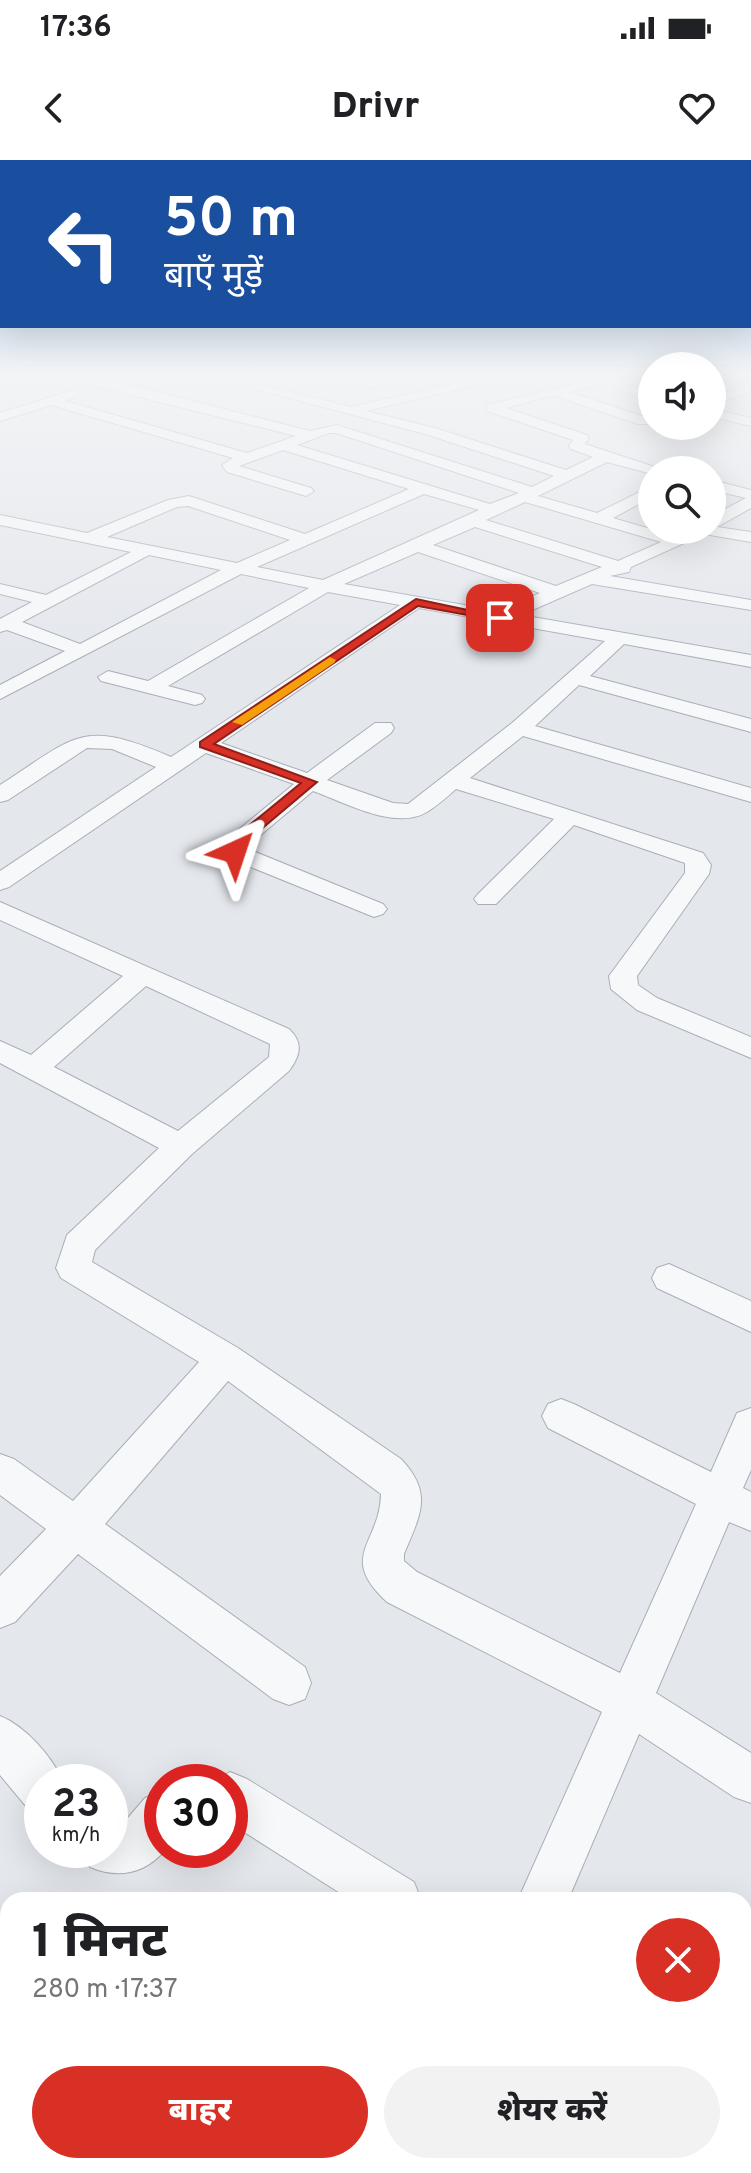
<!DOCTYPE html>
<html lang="hi">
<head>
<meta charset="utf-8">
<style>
  :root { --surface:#fff; --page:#f2f2f2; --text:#202124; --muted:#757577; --accent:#d93025 }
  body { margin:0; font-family:Overpass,"Noto Sans Devanagari",sans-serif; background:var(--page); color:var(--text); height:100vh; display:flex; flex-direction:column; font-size:30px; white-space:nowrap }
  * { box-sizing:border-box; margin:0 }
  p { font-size:26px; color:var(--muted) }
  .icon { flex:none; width:44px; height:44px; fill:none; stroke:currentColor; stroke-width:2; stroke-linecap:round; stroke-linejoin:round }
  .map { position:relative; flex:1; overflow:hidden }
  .panel { position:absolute; left:0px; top:1732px; width:752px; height:282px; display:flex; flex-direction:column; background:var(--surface); border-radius:24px 24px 0 0; box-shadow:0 8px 32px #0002 }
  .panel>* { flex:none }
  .hud { position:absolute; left:0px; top:0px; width:752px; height:168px; box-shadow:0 8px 32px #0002; background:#1a4fa0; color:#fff; overflow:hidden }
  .buttons { position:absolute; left:638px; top:192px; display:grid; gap:16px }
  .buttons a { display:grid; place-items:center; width:88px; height:88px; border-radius:50%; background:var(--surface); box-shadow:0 8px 32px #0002; font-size:40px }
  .speed { position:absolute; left:24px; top:1604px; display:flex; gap:16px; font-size:40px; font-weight:700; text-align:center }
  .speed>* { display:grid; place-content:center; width:104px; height:104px; border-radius:50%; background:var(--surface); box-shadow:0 8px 32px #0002; line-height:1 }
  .speed small { font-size:20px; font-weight:400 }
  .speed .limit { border:12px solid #d22; background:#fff; color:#111 }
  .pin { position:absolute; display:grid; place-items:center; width:68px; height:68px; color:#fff; margin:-34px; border-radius:16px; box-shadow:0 4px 12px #0006 }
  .me { position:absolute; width:88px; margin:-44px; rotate:42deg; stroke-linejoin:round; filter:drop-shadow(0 0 6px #0008) }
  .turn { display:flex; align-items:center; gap:28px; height:168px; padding:0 32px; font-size:36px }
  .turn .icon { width:104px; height:104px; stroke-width:2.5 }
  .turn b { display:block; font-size:56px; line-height:68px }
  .round { display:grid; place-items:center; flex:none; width:84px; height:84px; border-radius:42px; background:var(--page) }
  .summary { display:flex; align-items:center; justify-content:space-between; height:136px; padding:0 32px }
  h1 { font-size:48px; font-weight:800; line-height:60px }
  .cta { display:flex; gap:16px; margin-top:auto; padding:16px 32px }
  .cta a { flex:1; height:92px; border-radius:48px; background:var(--accent); color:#fff; font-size:32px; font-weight:800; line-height:92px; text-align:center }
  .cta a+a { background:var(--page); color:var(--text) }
  .status { display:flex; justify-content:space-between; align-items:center; height:56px; padding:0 40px; background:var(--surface); direction:ltr }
  .status svg { height:22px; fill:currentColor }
  header { display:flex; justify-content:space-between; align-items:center; height:104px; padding:0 32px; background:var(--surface); font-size:36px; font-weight:800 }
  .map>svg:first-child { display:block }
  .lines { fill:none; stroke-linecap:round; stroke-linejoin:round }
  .street-casing { stroke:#a9aeb7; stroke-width:2 }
  .street { fill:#f7f8fa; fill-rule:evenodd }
  .route { fill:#d93025; stroke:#8d1f18; stroke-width:2 }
  .slow { fill:#f59e0b }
</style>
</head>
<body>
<div class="status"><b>17:36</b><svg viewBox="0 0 49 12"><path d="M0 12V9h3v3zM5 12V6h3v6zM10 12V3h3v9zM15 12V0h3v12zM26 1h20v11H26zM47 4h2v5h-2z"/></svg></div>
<header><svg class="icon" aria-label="back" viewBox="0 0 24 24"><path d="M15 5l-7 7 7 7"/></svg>Drivr<svg class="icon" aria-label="heart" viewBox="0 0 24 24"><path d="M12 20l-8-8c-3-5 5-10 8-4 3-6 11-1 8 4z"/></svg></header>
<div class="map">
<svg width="751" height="2013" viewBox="0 0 751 2013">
  <rect width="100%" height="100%" fill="#e4e7ec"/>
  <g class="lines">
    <g class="street-casing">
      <path id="street" d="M 58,217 L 86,217 L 150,230 L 310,271 L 337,265 L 532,327 L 554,316 L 425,274 L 251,228 L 258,224 L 351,247 L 485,217 L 511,217 L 366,251 L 435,268 L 566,310 L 593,297 L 571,289 L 569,286 L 573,280 L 487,251 L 487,245 L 603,217 L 631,217 L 569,232 L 648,258 L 648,264 L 638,264 L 553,235 L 506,248 L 587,275 L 589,278 L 585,284 L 664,310 L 652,310 L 652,314 L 607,302 L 538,336 L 597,353 L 652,326 L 652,337 L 613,358 L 674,376 L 686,370 L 712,370 L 712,356 L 746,338 L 712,330 L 712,320 L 751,330 L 751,348 L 717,367 L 751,372 L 751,382 L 704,374 L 631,407 L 629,412 L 610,416 L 751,440 L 751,450 L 592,424 L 521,455 L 751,495 L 751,507 L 624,484 L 590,516 L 751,559 L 751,572 L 579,525 L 535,566 L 751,628 L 751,642 L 523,576 L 470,618 L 703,693 L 711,705 L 709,714 L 637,816 L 638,825 L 657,838 L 751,877 L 751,898 L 637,850 L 611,829 L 609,816 L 685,713 L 685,703 L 574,665 L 496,744 L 478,744 L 474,739 L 478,734 L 554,659 L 456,629 C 447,637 437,646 427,652 C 395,671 344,642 313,631 L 251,683 L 248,689 L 383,744 L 387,749 L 383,754 L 374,757 L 226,697 L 223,692 L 232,675 L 294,624 L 206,593 L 9,727 L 0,730 L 0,711 L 156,607 L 112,589 L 87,588 L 8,640 L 0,642 L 0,625 C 76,576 81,558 171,597 L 400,445 L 328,432 L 168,526 L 202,535 L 205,539 L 202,543 L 195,545 L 101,521 L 98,517 L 108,511 L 148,521 L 309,428 L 241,414 L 0,539 L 0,525 L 65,491 L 7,470 L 0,472 L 0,459 L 32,442 L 0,434 L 0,424 L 46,435 L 131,392 L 0,365 L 0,355 L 87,373 L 168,340 L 189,336 L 305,374 L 409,329 L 283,290 L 239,306 L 311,328 L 314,331 L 306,336 L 227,312 L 222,305 L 233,298 L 51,245 L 0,261 L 0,253 L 73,230 L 80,234 L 65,241 L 247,293 L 296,276 ZM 329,273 L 336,273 L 519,333 L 490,344 L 297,285 ZM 424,334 L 479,350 L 323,420 L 257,407 ZM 525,342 L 661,382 L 618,401 L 486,360 ZM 188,346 L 290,380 L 237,403 L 107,377 L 177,347 ZM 475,367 L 602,407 L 556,426 L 433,385 ZM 418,392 L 540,433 L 499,451 L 344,424 ZM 149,395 L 221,410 L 80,484 L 22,462 ZM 419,448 L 605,481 L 512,563 L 408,644 L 393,643 L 327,620 L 391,573 L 394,568 L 391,563 L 375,563 L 307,613 L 221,583 Z
        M 377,217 L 397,217 L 368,229 L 362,225 Z
        M 751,224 L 751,232 L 712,245 L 712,237 Z
        M 629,225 L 652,232 L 652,240 L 624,232 L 622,229 Z
        M 712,249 L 751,258 L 751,266 L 712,257 Z
        M 0,742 L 289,869 C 304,883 300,896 289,911 L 192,994 L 95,1090 L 92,1102 L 238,1188 L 401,1299 C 434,1334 420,1355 404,1394 L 404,1401 L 417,1412 L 620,1513 L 696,1344 L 548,1268 L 542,1256 L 548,1244 L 561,1239 L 574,1244 L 711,1312 L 737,1253 L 751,1248 L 751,1310 L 743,1328 L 751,1332 L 751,1371 L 729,1362 L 656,1533 L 751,1593 L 751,1643 L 734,1637 L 639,1574 L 568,1740 L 518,1740 L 602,1552 L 387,1442 C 337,1396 380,1384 381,1334 L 228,1221 L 105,1364 L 305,1507 L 311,1523 L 305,1539 L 289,1545 L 273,1539 L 78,1394 L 15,1462 L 0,1468 L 0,1416 L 46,1369 L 0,1335 L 0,1294 L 14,1299 L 73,1341 L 199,1202 L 61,1118 L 56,1108 L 67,1075 L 159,988 L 0,903 L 0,881 L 31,895 L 123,816 L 0,760 ZM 146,826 L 270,884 L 269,897 L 178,971 L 54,907 Z
        M 669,1104 L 751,1141 L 751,1172 L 657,1128 L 652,1118 L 657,1108 Z
        M 0,1556 C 25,1566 53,1597 63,1622 L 42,1622 L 42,1652 L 25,1645 L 0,1615 Z
        M 230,1612 L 247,1619 L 414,1722 L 421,1740 L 351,1740 L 230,1663 L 230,1622 L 212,1622 Z
        M 162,1631 L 162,1690 L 165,1690 C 145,1714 118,1719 90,1707 L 83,1690 L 110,1690 L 110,1666 L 121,1666 L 145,1638 Z
        M 744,1935 L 751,1938 L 751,1996 L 744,1993 Z
        M 413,2006 L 469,2006 L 466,2013 L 410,2013 Z"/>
    </g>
    <use href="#street" class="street"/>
  </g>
  <linearGradient id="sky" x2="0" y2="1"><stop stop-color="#8bb4dd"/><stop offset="0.43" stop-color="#f3f4f6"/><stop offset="1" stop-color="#f3f4f6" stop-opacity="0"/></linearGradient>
  <rect width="751" height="499" fill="url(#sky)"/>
  <path class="route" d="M 416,439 L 505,458 L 500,461 L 418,446 L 214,584 L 317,622 L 246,682 L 240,695 L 230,695 L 228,692 L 235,677 L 301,623 L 200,587 L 200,582 Z"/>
  <path class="slow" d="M 330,497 L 336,500 L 334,503 L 242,565 L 232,562 Z"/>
</svg>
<div class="buttons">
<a><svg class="icon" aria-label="sound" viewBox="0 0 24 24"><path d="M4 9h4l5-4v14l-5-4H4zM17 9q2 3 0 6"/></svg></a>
<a><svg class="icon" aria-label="search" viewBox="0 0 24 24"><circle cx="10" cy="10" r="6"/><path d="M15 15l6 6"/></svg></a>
</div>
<div class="speed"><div>23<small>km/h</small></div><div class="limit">30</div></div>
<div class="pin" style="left:500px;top:458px;background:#d93025"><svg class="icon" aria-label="arrive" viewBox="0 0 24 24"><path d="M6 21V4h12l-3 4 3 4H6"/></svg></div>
<svg class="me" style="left:235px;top:692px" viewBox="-20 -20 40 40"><path d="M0-17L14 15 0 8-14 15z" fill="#d93025" stroke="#fff" stroke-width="4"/></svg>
<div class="hud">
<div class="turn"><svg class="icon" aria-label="left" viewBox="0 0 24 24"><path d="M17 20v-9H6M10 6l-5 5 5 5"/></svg><div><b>50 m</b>बाएँ मुड़ें</div></div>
</div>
<section class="panel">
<div class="summary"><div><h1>1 मिनट</h1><p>280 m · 17:37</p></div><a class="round" style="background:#d93025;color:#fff"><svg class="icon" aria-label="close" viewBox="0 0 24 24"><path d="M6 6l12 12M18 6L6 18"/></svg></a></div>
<div class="cta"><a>बाहर</a><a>शेयर करें</a></div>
</section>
</div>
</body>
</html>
